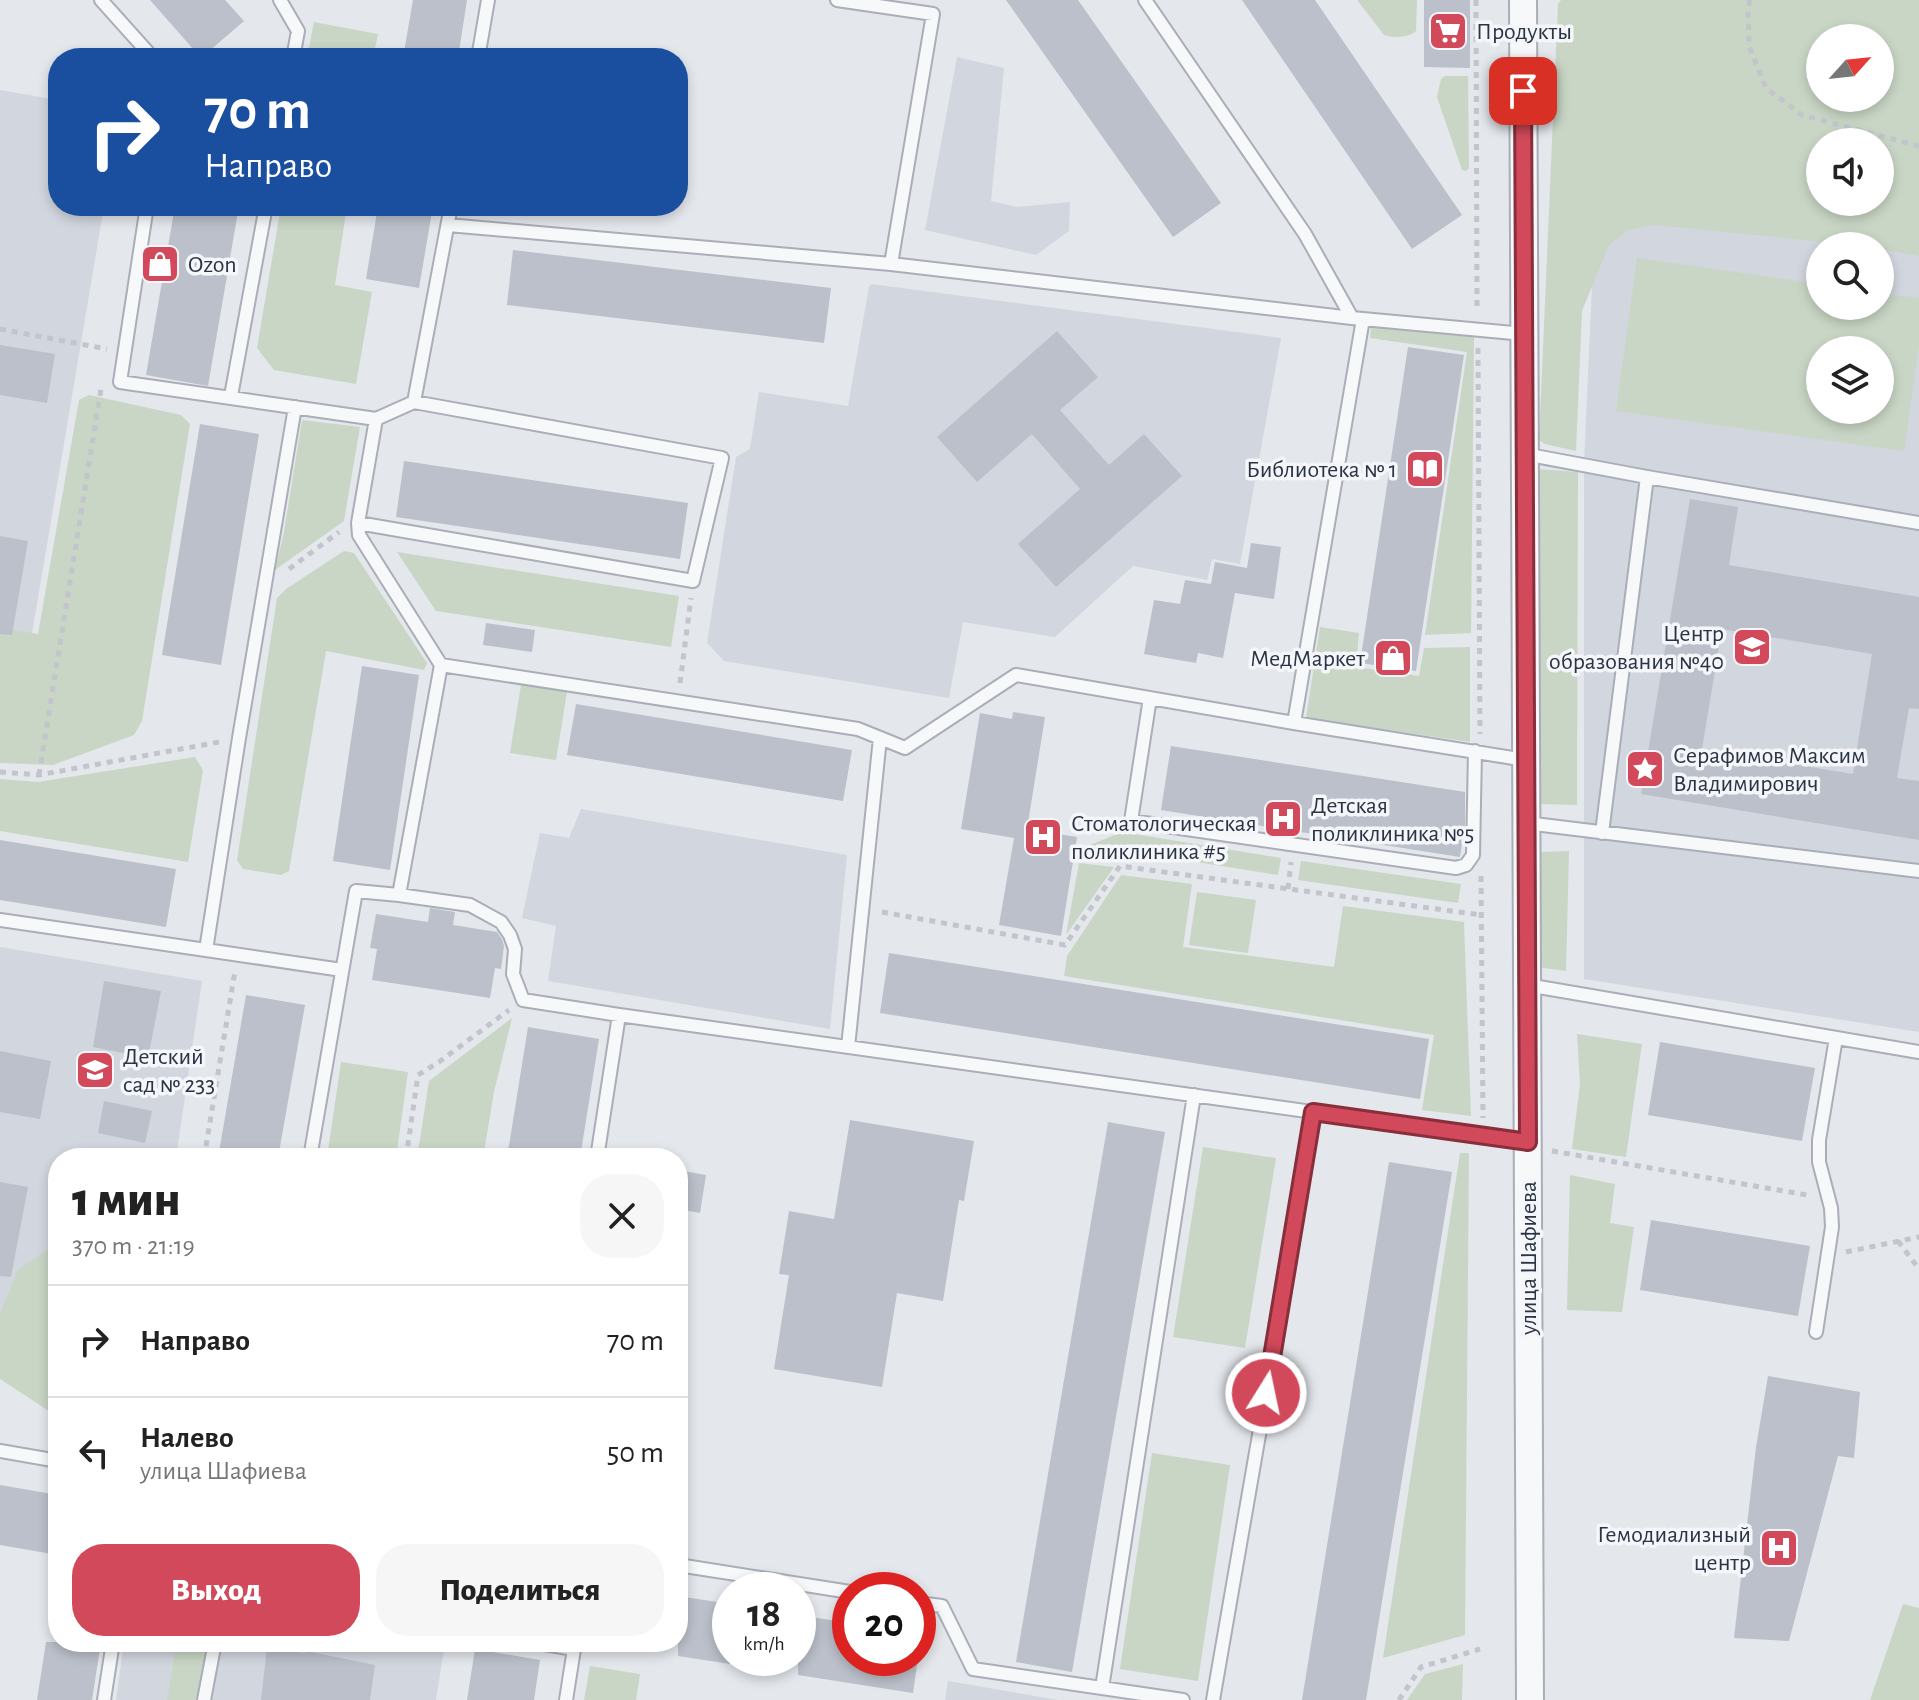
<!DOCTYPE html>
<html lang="ru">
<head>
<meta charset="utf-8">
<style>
  :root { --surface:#fff; --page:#f6f6f6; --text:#222; --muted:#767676; --line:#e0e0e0; --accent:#d1495b }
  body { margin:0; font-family:"Alegreya Sans",sans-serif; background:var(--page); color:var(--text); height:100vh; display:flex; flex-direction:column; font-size:30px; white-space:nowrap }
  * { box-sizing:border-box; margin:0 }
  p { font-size:26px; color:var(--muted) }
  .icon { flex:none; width:44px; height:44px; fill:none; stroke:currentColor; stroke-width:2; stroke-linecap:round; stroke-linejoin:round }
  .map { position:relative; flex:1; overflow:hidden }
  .side { position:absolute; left:48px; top:1148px; width:640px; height:504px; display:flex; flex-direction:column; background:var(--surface); border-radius:32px; box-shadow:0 4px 12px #0003 }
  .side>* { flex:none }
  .banner { position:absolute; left:48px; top:48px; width:640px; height:168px; border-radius:32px; box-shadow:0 4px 12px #0003; background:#1a4fa0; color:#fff; overflow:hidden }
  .needle { width:52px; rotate:63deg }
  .controls { position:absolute; left:1806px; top:24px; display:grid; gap:16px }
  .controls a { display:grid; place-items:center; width:88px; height:88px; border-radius:50%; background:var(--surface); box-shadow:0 4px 12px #0003; font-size:40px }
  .speed { position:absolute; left:712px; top:1572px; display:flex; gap:16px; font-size:40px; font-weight:700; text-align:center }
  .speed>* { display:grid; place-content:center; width:104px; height:104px; border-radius:50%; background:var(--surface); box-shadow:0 4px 12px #0003; line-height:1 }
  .speed small { font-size:20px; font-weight:400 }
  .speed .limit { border:12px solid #d22; background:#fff; color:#111 }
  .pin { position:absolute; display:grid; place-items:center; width:68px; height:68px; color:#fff; margin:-34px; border-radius:16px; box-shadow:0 4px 12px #0006 }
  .me { position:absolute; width:88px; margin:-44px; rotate:10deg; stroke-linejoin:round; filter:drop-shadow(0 0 6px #0008) }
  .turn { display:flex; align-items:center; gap:28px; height:168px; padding:0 24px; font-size:36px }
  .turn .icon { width:104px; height:104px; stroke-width:2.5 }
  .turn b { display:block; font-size:56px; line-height:68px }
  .round { display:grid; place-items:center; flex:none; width:84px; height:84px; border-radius:32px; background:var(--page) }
  .summary { display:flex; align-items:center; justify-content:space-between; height:136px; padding:0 24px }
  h1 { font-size:48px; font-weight:800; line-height:60px }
  .primary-button { display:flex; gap:16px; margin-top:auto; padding:16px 24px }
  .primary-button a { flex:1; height:92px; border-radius:32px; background:var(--accent); color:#fff; font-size:32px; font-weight:800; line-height:92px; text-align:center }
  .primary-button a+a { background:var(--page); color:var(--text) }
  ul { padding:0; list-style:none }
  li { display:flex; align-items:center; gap:24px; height:112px; padding:0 24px; border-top:2px solid var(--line) }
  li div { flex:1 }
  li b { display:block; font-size:30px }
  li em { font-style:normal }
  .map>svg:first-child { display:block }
  .built { fill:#d2d6de; fill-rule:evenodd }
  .green { fill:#c9d6c5; fill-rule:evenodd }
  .building { fill:#bbc0ca; fill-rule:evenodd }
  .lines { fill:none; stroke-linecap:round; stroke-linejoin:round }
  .service-casing { stroke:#a9aeb7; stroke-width:16 }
  .minor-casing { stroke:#a9aeb7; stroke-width:30 }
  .path { stroke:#c2c5cb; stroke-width:5; stroke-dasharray:6 6; stroke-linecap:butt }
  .service { stroke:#f7f8fa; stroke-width:12 }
  .minor { stroke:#f7f8fa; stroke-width:26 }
  .route-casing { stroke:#882f3b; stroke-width:20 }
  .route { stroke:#d1495b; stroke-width:14 }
  .labels { text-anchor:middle; stroke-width:7; stroke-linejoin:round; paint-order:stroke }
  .poi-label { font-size:24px; fill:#2b3445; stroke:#f4f6f9; text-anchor:start }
  .street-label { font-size:24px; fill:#2b3445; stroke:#f4f6f9 }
</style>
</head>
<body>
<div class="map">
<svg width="1919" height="1700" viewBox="0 0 1919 1700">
  <rect width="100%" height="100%" fill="#e4e7ec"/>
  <path class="built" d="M 957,57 L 1004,68 L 991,201 L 1017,207 L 1070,202 L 1069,231 L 1036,255 L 925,230 Z
    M 0,90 L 58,100 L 58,206 L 104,206 L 21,699 L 0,696 Z
    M 1597,174 L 1919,231 L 1919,1032 L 1584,979 L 1584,464 ZM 1820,246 L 1880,246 L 1880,306 L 1820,306 ZM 1820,350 L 1880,350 L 1880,410 L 1820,410 Z
    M 871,284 L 1281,338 L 1240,564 L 1212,559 L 1207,580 L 1133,566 L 1055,637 L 963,622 L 949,698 L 724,661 L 707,643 L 736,457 L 750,449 L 759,392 L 848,406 L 869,287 Z
    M 581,809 L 847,855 L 830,1029 L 548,981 L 556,926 L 522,918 L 540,833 L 569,838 Z
    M 0,947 L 202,981 L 176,1158 L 58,1158 L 58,1356 L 0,1347 Z
    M 124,1642 L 435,1642 L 445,1643 L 436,1700 L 116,1700 Z
    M 948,1681 L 1058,1700 L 945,1700 Z"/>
  <path class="green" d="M 1357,0 L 1417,0 L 1416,31 C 1408,38 1394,38 1384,35 Z
    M 1561,0 L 1919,0 L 1919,256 L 1880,249 L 1880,246 L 1864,246 L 1654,225 L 1629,230 L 1609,245 L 1582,311 L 1576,451 L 1545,444 L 1539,440 L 1558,4 ZM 1820,38 L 1880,38 L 1880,98 L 1820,98 ZM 1820,142 L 1880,142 L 1880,202 L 1820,202 Z
    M 314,22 L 378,34 L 373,58 L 307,58 Z
    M 1445,76 L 1468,76 L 1469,168 L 1466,171 L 1462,170 L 1437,97 L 1441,79 Z
    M 281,206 L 347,206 L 335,285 L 372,292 L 356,384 L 274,370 L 257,348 Z
    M 1637,258 L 1820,284 L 1820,306 L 1880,306 L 1880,293 L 1919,298 L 1919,345 L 1904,451 L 1616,411 ZM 1820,350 L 1880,350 L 1880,410 L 1820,410 Z
    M 1371,327 L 1474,337 L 1471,633 L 1425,635 L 1467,352 L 1370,338 Z
    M 89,395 L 181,415 L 190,424 L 142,721 L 134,735 L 53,765 L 0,763 L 0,628 L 38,634 L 79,400 Z
    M 302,420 L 360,427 L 344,521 L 275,570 L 284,532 Z
    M 1537,469 L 1578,472 L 1577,805 L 1541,804 L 1535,796 Z
    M 344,551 L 354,553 L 427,663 L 424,670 L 326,651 L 289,871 L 281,875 L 243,869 L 237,860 L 277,598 L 286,589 Z
    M 397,552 L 679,596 L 671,647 L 436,611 Z
    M 1320,627 L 1359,633 L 1356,667 L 1419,676 L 1424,648 L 1470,647 L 1470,742 L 1306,718 Z
    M 521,685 L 567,692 L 556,760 L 510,753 Z
    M 195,757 L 203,770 L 188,862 L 0,831 L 0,779 L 38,782 Z
    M 1122,832 L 1281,858 L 1278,875 L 1090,845 Z
    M 1569,851 L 1566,971 L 1543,968 L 1535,961 L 1536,860 L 1542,852 Z
    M 1301,861 L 1461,884 L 1458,903 L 1298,880 Z
    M 1079,863 L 1114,867 L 1066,935 Z
    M 1121,875 L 1192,884 L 1183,947 L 1334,967 L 1343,906 L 1464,922 L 1471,1116 L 1422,1110 L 1434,1035 L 1064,976 L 1067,956 Z
    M 1197,892 L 1256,900 L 1248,953 L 1189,945 Z
    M 512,1018 L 494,1092 L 483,1158 L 417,1158 L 429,1081 Z
    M 1577,1034 L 1642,1044 L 1626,1157 L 1572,1149 L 1580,1084 Z
    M 341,1062 L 408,1072 L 396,1158 L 327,1158 Z
    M 1203,1147 L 1276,1158 L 1245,1348 L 1173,1337 Z
    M 1460,1153 L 1469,1153 L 1465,1635 L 1383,1658 Z
    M 1570,1175 L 1615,1184 L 1610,1223 L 1634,1227 L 1622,1312 L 1567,1310 Z
    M 58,1242 L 58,1417 L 0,1379 L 0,1314 L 2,1309 L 18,1270 Z
    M 1152,1453 L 1230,1465 L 1198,1681 L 1120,1669 Z
    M 1903,1604 L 1919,1608 L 1919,1700 L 1870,1700 Z
    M 177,1642 L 209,1642 L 199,1700 L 167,1700 Z
    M 1463,1664 L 1462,1700 L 1407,1700 L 1425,1674 Z
    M 590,1666 L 640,1674 L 636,1700 L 584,1700 Z"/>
  <path class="building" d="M 150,0 L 225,0 L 244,21 L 201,58 Z
    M 413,0 L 467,0 L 458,58 L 403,58 Z
    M 1006,0 L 1078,0 L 1221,203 L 1173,237 Z
    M 1242,0 L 1315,0 L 1462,215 L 1412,249 Z
    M 1424,0 L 1470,0 L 1470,68 L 1424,67 Z
    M 175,206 L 239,206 L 208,386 L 146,375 Z
    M 378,206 L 433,206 L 419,288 L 366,279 Z
    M 513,250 L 831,288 L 824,343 L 507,305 Z
    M 1057,331 L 1098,377 L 1060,410 L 1109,465 L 1144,434 L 1182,476 L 1056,587 L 1018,544 L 1080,489 L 1032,434 L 977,482 L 937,437 Z
    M 0,345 L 55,354 L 47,403 L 0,395 Z
    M 1408,347 L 1464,355 L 1416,671 L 1360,663 Z
    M 200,424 L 259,434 L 221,665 L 162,655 Z
    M 404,461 L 688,503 L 680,559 L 396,517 Z
    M 1690,499 L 1738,507 L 1729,565 L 1919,597 L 1919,709 L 1909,708 L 1897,778 L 1919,781 L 1919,840 L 1641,794 ZM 1722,629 L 1872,654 L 1853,774 L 1702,749 Z
    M 0,536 L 28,541 L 12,635 L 0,634 Z
    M 1251,543 L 1281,547 L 1274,599 L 1235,593 L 1223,658 L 1198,653 L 1196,663 L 1144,654 L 1154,600 L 1180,604 L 1185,580 L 1211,584 L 1215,562 L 1247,568 Z
    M 486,623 L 535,630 L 532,652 L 483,645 Z
    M 362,666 L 419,675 L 390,870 L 333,861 Z
    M 576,704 L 852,750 L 843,801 L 567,755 Z
    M 1013,712 L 1045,717 L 1027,829 L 1077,837 L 1061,936 L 999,925 L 1014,838 L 961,829 L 980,713 L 1012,719 Z
    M 1171,746 L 1465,792 L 1465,824 L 1460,857 L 1161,810 Z
    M 0,840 L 176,869 L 166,927 L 0,900 Z
    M 430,908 L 455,912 L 453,925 L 497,932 L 502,939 L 504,946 L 501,969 L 495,968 L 490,998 L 372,980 L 377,949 L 370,948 L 376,914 L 428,922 Z
    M 889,953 L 1429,1039 L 1420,1099 L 880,1013 Z
    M 104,981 L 161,991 L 148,1058 L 93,1047 Z
    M 246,995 L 305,1005 L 278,1158 L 218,1158 Z
    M 528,1027 L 599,1039 L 580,1158 L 507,1158 Z
    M 1660,1042 L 1815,1068 L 1802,1141 L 1648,1115 Z
    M 0,1051 L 51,1061 L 40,1119 L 0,1112 Z
    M 104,1101 L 152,1111 L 145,1143 L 98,1133 Z
    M 850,1120 L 974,1141 L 964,1201 L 959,1200 L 943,1301 L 897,1293 L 882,1387 L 774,1369 L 789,1275 L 779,1274 L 789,1211 L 834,1219 Z
    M 1108,1122 L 1165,1132 L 1072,1672 L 1016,1662 Z
    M 1389,1162 L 1452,1172 L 1366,1700 L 1302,1700 Z
    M 678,1170 L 706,1175 L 700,1213 L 678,1209 Z
    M 0,1182 L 28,1187 L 11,1277 L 0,1276 Z
    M 1651,1220 L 1810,1246 L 1798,1316 L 1640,1290 Z
    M 1768,1376 L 1860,1392 L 1854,1458 L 1838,1456 L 1789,1641 L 1734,1638 L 1756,1447 Z
    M 0,1485 L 58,1495 L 58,1555 L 0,1545 Z
    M 678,1596 L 730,1604 L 730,1664 L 678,1656 Z
    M 798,1615 L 850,1623 L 850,1658 L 918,1658 L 913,1693 L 798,1675 Z
    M 46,1642 L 101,1642 L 92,1700 L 37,1700 Z
    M 267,1648 L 305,1653 L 306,1651 L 375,1665 L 370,1700 L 261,1700 Z
    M 475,1649 L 540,1660 L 534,1700 L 467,1700 Z"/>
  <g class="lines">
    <g class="service-casing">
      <path id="service" d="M 101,0 L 153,58
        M 280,0 L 298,31 L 293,58
        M 837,0 L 933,14 L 891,264
        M 1145,0 L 1305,234 L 1352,318
        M 478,58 L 488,0
        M 147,206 L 120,382 L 376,419
        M 451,206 L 414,402 L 376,419 L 358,523 L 359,535 L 441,665 L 399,895 L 470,905 L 501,922 L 510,935 L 515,949 L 513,974 L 523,1000 L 619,1015 L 1528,1142
        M 448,225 L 891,264 L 1352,318 L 1524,334
        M 231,396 L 266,206
        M 1524,454 L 1647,477 L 1919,523
        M 358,523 L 693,581 L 722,458 L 414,402
        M 441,665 L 858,729 L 905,748 L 1016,675 L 1294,723 L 1526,760
        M 1150,698 L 1131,821 L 1456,868 L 1466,865 L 1473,855 L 1475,751
        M 1294,723 L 1363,319
        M 1526,823 L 1919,871
        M 1602,833 L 1647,477
        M 0,920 L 206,950 L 239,738 L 295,407
        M 206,950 L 342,970
        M 1527,985 L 1919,1052
        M 848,1047 L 880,738
        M 310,1158 L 356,891 L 399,895
        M 597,1158 L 619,1015
        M 1816,1332 L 1832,1227 L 1831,1208 L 1819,1162 L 1819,1140 L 1836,1038
        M 0,1451 L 58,1461
        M 678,1565 L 850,1592
        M 918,1603 L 942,1606 L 973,1669 L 1183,1700
        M 533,1642 L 574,1649 L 566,1700
        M 1102,1688 L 1194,1095
        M 104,1700 L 113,1642
        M 204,1700 L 215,1642
        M 1213,1700 L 1293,1239 L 1313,1112"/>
    </g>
    <g class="minor-casing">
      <path id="minor" d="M 1523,0 L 1530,1700"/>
    </g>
    <path class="path" d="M 1476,0 L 1477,310
      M 1750,0 L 1748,9 L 1749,46 L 1766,88 L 1802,115 L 1919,146
      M 0,329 L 107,349
      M 1478,348 L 1480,734
      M 289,569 L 339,532
      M 680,683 L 691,598
      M 0,772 L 39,775 L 219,742
      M 39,775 L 101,389
      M 1481,876 L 1483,1118
      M 1288,889 L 1291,862
      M 882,912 L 1065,945 L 1120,866 L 1481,915
      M 1552,1151 L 1807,1195
      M 204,1158 L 235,971
      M 406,1158 L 418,1075 L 439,1062 L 509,1010
      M 1898,1241 L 1919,1269
      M 1846,1252 L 1919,1237
      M 1399,1700 L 1421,1667 L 1480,1649"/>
    <use href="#service" class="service"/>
    <use href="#minor" class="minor"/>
  </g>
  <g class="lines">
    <g class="route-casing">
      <path id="route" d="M 1266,1393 L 1313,1112 L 1528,1142 L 1523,91"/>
    </g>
    <use href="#route" class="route"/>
  </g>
  <defs>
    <g id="supermarket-square" transform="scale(2)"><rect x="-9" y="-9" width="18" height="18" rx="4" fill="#d1495b" stroke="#f4f6f9"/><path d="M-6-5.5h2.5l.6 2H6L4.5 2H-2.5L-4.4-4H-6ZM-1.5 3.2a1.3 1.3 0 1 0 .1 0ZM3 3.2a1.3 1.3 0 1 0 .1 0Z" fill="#fff"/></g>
    <g id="shop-square" transform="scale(2)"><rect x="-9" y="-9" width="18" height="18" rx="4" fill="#d1495b" stroke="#f4f6f9"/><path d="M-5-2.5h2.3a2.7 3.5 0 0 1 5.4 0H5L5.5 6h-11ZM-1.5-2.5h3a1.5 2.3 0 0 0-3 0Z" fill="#fff"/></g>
    <g id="library-square" transform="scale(2)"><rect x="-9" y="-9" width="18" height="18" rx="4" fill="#d1495b" stroke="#f4f6f9"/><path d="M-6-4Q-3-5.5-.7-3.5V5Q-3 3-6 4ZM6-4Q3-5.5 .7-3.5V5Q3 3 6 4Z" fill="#fff"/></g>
    <g id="school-square" transform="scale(2)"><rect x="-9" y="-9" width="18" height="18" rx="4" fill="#d1495b" stroke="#f4f6f9"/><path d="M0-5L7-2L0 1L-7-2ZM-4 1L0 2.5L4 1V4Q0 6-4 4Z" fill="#fff"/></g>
    <g id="sight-square" transform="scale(2)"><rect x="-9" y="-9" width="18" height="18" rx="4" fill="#d1495b" stroke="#f4f6f9"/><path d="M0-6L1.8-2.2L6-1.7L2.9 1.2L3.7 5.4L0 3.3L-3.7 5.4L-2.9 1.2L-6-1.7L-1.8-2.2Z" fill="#fff"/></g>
    <g id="hospital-square" transform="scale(2)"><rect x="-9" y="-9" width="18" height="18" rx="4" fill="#d1495b" stroke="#f4f6f9"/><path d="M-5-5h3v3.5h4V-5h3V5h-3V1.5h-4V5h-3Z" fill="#fff"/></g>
  </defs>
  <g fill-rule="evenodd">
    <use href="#supermarket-square" x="1448" y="31"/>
    <use href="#shop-square" x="160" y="264"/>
    <use href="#library-square" x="1425" y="469"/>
    <use href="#school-square" x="1752" y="647"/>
    <use href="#shop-square" x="1393" y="658"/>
    <use href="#sight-square" x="1645" y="769"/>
    <use href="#hospital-square" x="1283" y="819"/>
    <use href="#hospital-square" x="1043" y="837"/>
    <use href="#school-square" x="95" y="1070"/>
    <use href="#hospital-square" x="1779" y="1548"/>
  </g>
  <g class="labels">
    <g class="poi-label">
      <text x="1476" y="39">Продукты</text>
      <text x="188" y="272">Ozon</text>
      <text x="1397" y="477" text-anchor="end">Библиотека № 1</text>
      <text x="1724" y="641" text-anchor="end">Центр<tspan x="1724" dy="28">образования №40</tspan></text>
      <text x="1365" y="666" text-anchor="end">МедМаркет</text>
      <text x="1673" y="763">Серафимов Максим<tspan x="1673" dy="28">Владимирович</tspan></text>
      <text x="1311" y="813">Детская<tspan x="1311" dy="28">поликлиника №5</tspan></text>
      <text x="1071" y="831">Стоматологическая<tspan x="1071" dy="28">поликлиника #5</tspan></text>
      <text x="123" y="1064">Детский<tspan x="123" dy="28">сад № 233</tspan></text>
      <text x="1751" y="1542" text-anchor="end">Гемодиализный<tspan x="1751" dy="28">центр</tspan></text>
    </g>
    <g class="street-label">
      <text transform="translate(1528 1258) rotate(-90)" y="8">улица Шафиева</text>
    </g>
  </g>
</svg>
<div class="controls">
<a><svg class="needle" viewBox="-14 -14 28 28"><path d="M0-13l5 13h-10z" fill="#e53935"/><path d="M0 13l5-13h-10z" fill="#767676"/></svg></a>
<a><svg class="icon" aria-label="sound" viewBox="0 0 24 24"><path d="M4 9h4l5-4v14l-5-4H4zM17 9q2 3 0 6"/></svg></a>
<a><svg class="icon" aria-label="search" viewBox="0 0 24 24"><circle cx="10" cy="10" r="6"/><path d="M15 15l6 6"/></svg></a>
<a><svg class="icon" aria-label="layers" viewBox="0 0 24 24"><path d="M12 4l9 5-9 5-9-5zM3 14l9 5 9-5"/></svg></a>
</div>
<div class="speed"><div>18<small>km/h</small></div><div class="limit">20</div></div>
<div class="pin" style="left:1523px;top:91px;background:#d93025"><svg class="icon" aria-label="arrive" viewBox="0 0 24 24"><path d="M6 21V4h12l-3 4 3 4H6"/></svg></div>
<svg class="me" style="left:1266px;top:1393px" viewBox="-20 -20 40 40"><circle r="17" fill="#d1495b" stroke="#fff" stroke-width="3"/><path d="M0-11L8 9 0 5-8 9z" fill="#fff"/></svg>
<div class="banner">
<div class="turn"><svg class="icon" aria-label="right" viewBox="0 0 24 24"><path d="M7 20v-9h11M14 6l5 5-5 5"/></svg><div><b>70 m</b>Направо</div></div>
</div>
<section class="side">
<div class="summary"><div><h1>1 мин</h1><p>370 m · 21:19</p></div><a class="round"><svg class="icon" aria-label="close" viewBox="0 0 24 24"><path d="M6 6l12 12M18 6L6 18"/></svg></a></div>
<ul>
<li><svg class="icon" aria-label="right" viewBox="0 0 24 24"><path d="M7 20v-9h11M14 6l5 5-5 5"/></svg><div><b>Направо</b></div><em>70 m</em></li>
<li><svg class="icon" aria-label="left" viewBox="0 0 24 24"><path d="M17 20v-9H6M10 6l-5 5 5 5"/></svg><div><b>Налево</b><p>улица Шафиева</p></div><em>50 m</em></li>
</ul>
<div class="primary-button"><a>Выход</a><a>Поделиться</a></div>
</section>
</div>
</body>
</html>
